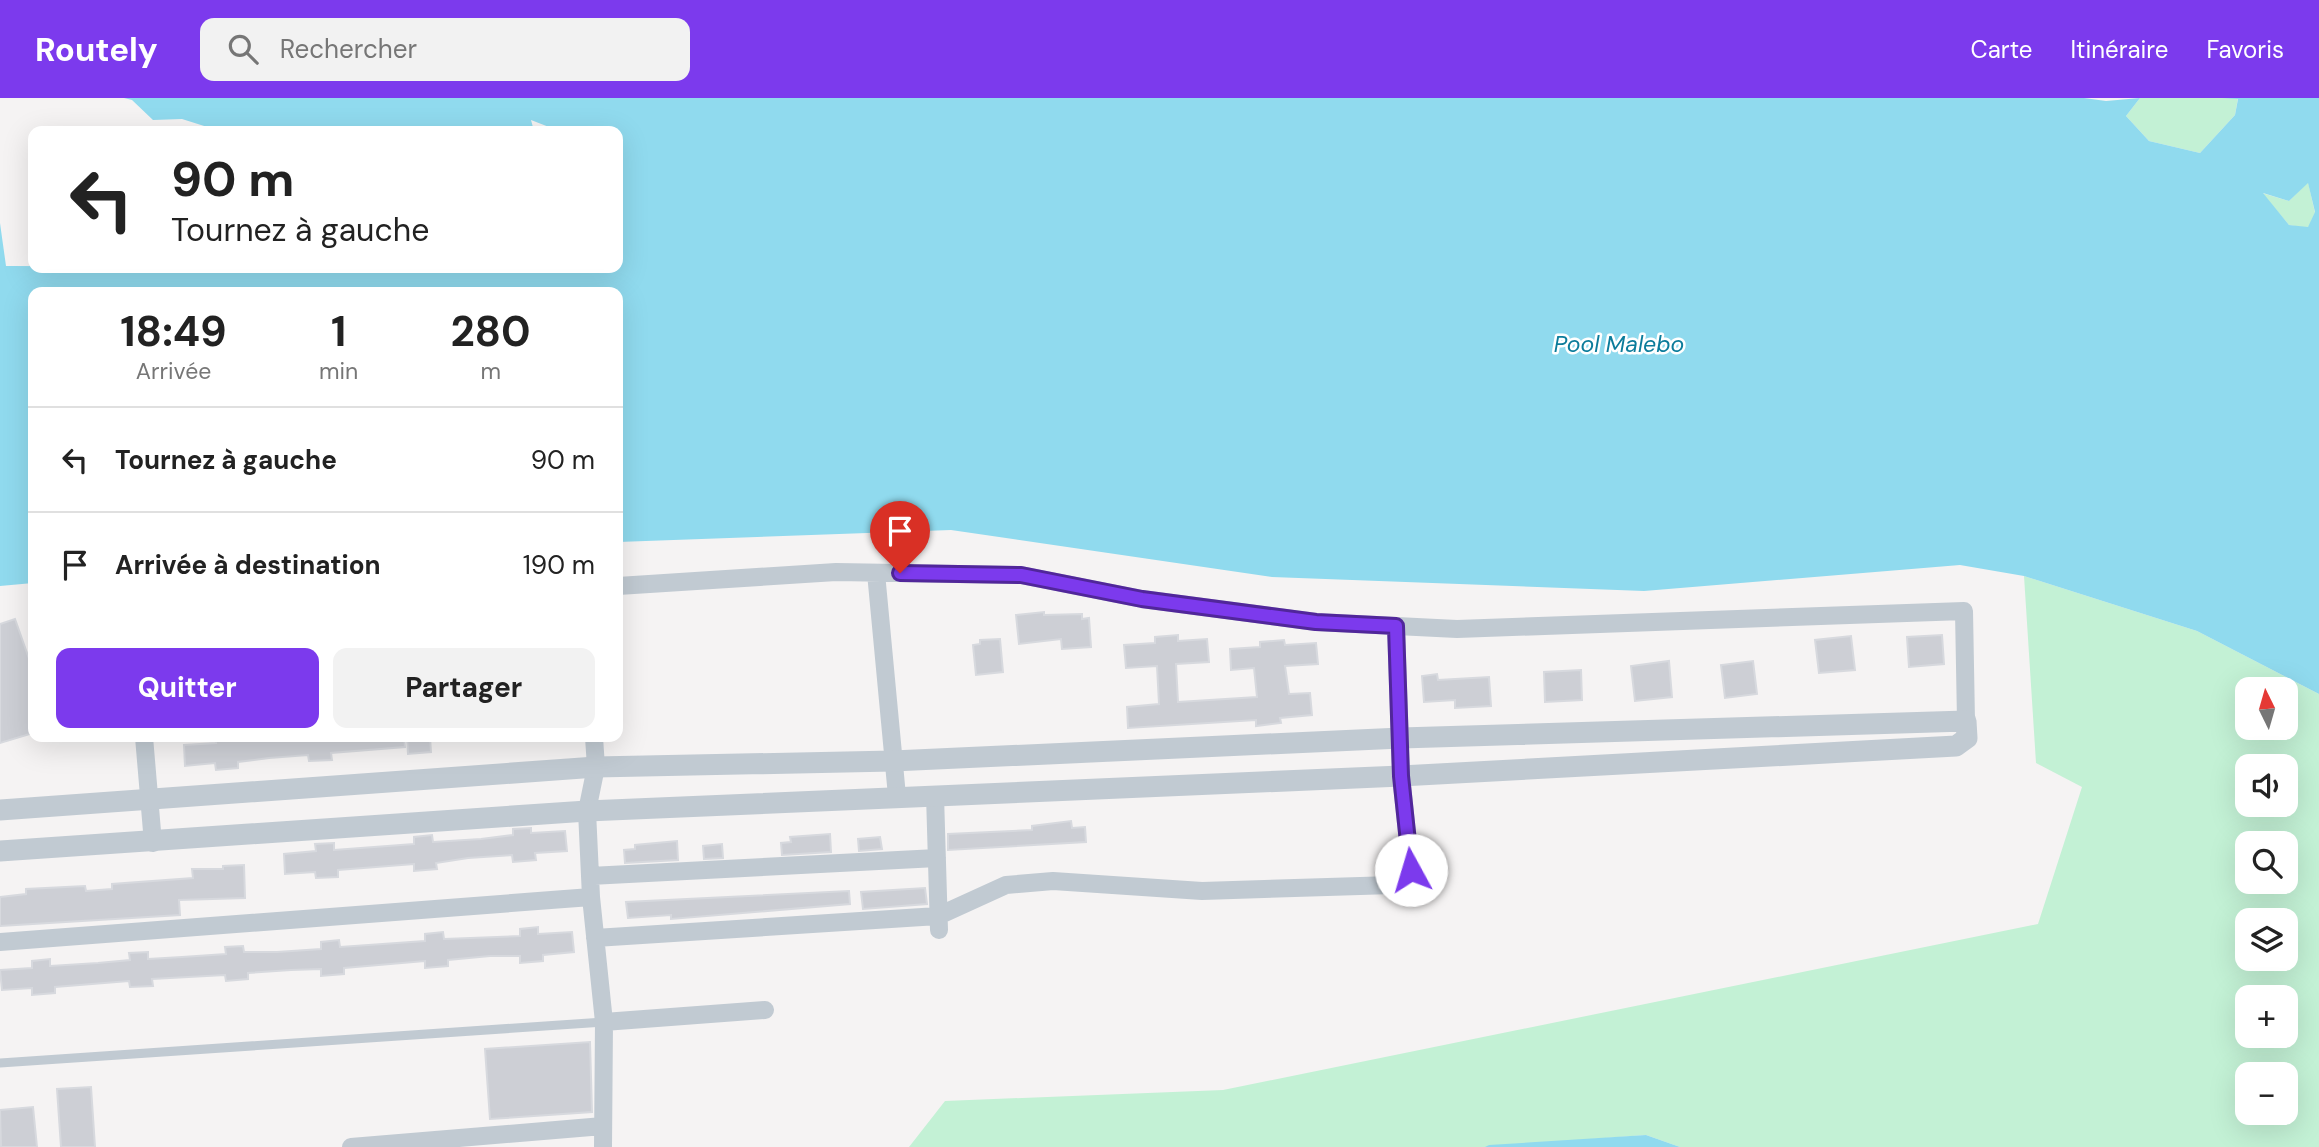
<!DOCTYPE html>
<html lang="fr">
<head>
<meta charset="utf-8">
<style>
  :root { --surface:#fff; --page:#f2f2f2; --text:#222; --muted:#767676; --line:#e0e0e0; --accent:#7c3aed }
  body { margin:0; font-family:"DM Sans",sans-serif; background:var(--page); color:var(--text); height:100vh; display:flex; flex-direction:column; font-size:26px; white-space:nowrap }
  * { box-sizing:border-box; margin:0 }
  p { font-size:23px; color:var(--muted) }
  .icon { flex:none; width:38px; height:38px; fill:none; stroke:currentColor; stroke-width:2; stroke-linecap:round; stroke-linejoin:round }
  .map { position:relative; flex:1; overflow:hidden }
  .drawer { position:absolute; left:28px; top:189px; width:595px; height:455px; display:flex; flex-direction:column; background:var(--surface); border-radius:14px; box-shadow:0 7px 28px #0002 }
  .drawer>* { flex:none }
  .guide { position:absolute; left:28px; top:28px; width:595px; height:147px; border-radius:14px; box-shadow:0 7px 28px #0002; background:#fff; color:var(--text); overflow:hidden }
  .needle { width:46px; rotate:355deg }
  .buttons { position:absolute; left:2235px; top:579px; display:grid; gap:14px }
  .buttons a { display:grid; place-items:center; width:63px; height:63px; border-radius:14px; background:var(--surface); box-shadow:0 7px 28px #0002; font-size:35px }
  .pin { position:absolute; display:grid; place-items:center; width:60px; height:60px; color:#fff; margin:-72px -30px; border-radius:50% 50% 50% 0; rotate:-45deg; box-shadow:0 0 7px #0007 }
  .pin .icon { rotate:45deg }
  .me { position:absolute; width:77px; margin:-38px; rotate:354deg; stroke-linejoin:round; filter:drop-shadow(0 0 5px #0008) }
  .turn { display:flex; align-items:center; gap:24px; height:147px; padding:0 28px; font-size:32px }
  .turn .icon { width:91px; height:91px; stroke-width:2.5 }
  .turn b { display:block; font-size:49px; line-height:60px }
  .eta { display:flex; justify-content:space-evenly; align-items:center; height:119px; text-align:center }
  .eta b { font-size:42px; font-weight:700; line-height:49px }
  .action { display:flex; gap:14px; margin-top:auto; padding:14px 28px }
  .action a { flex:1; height:80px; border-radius:14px; background:var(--accent); color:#fff; font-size:28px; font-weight:700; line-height:80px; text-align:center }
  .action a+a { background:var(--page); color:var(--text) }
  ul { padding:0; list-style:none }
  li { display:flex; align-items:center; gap:21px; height:105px; padding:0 28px; border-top:2px solid var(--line) }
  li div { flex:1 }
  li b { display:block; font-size:26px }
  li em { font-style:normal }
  header { display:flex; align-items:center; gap:42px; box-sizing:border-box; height:98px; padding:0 35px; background:var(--accent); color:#fff }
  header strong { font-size:33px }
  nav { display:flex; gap:38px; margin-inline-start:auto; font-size:24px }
  .search { width:490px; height:63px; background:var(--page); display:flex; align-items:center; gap:18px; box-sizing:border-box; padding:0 24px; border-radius:14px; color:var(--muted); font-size:26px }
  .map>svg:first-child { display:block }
  .green { fill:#c3f1d5; fill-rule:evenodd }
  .water { fill:#90daee; fill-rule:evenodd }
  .building { fill:#cdcfd5; stroke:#d7d9de; stroke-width:2 }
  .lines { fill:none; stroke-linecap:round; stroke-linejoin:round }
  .service { stroke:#c1cad2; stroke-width:9 }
  .minor { stroke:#c1cad2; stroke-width:18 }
  .tertiary { stroke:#c1cad2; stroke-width:21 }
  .route-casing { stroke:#51269a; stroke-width:18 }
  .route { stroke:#7c3aed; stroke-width:12 }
  .labels { text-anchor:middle; stroke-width:5; stroke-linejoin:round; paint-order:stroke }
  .water-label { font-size:23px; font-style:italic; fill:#0c7c9b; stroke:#fff }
</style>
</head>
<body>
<header>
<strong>Routely</strong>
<div class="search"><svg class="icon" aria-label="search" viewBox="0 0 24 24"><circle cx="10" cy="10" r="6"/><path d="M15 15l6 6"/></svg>Rechercher</div>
<nav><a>Carte</a><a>Itinéraire</a><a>Favoris</a></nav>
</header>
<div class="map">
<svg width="2319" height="1049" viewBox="0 0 2319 1049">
  <rect width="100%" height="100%" fill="#f5f3f3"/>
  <path class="green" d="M 2140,0 L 2238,0 L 2235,17 L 2200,55 L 2149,43 L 2126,18 Z
    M 2308,84 L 2315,115 L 2308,130 L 2289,127 L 2262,95 L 2289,103 Z
    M 2024,478 L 2197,533 L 2319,596 L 2319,1049 L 1680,1049 L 1646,1037 L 1485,1049 L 909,1049 L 945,1003 L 1223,992 L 2038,826 L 2082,689 L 2036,665 ZM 2247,592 L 2286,592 L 2286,630 L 2247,630 ZM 2247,668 L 2286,668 L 2286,707 L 2247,707 ZM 2247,746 L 2286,746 L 2286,784 L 2247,784 ZM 2247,822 L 2286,822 L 2286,861 L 2247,861 ZM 2247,900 L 2286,900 L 2286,938 L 2247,938 ZM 2247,976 L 2286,976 L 2286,1015 L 2247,1015 Z"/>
  <path class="water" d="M 124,0 L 2084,0 L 2106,3 L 2140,0 L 2126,18 L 2149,43 L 2200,55 L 2235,17 L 2238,1 L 2222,0 L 2319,0 L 2319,596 L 2197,533 L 2024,478 L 1960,467 L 1644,493 L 1272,479 L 951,432 L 618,444 L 618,194 L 33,194 L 33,485 L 0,488 L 0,125 L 6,168 L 618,170 L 618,33 L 551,33 L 549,29 L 531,22 L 534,33 L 220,33 L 182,21 L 153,22 L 132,2 ZM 2308,85 L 2315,114 L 2308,129 L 2289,127 L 2263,95 L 2289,103 Z
    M 1646,1037 L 1680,1049 L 1485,1049 L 1489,1047 Z"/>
  <path class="building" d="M 1044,514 L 1044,517 L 1082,516 L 1082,521 L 1089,520 L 1091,549 L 1062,551 L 1061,541 L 1019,546 L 1016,517 Z
    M 15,521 L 33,572 L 33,635 L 0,645 L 0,526 Z
    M 1178,537 L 1178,543 L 1207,541 L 1209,564 L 1176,566 L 1178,604 L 1257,599 L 1254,570 L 1231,572 L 1230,551 L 1260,549 L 1260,544 L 1284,542 L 1285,547 L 1316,545 L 1318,566 L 1285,568 L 1289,596 L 1310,595 L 1312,617 L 1280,620 L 1281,625 L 1256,628 L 1256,622 L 1128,630 L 1127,609 L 1159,606 L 1157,568 L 1126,570 L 1124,547 L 1155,545 L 1155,539 Z
    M 1942,537 L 1944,566 L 1909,569 L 1907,539 Z
    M 1851,538 L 1855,572 L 1819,575 L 1815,542 Z
    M 1000,541 L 1003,574 L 976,577 L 973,547 L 980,546 L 980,542 Z
    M 1669,563 L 1672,599 L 1635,603 L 1631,568 Z
    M 1753,563 L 1757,596 L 1725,600 L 1721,567 Z
    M 1581,572 L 1582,602 L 1545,604 L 1544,574 Z
    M 1437,576 L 1438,582 L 1489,579 L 1491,608 L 1455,610 L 1455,602 L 1424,604 L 1422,578 Z
    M 215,639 L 234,639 L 234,643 L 277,639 L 404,639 L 405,649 L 331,655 L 332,662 L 309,663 L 308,657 L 269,660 L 238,664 L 238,670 L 216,672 L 215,665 L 185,668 L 184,647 L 216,645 Z
    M 407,639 L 430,639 L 431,654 L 408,656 Z
    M 1071,723 L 1072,730 L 1085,729 L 1086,744 L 948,752 L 948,736 L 1032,732 L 1032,728 Z
    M 531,730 L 531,735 L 565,733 L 567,753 L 535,755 L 536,762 L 513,764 L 512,757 L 468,760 L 436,765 L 437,771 L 414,773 L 414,766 L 338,772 L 338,779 L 316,780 L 315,774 L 285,776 L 284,756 L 316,753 L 315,746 L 334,745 L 334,752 L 414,746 L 414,739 L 432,737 L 433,744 L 481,741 L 513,737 L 513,731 Z
    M 830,736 L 831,754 L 782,757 L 781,745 L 791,744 L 790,739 Z
    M 880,739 L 882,751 L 859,753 L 858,741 Z
    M 677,743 L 678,762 L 625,765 L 624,752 L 635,751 L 635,747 Z
    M 722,746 L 723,760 L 704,761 L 703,748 Z
    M 244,767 L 245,800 L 179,802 L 180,817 L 0,828 L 0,799 L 26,796 L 26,791 L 85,788 L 86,793 L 112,791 L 112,786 L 193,780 L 192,771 L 223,771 L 223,768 Z
    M 925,790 L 927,806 L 863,811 L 861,794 Z
    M 849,793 L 850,806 L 671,821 L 671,817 L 628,820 L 626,804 Z
    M 538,829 L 538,836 L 572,834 L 574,854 L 543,857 L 543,863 L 520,865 L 520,858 L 490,858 L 448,862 L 448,868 L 425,870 L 425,863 L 344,870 L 344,876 L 321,878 L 321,871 L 291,872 L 248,875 L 248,881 L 226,883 L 225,877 L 152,881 L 153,888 L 130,889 L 129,883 L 55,889 L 55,895 L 32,897 L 32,890 L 2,892 L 0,872 L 32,870 L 32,863 L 50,861 L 50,868 L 98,865 L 130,862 L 129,855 L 148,854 L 148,861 L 182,859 L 226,856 L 225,849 L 243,848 L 244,854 L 277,854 L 321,851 L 321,844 L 339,842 L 340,849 L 425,843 L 425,836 L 443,834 L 444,841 L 520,838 L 520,831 Z
    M 590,944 L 592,1014 L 490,1021 L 485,951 Z
    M 91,989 L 95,1049 L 61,1049 L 57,991 Z
    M 33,1009 L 37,1049 L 1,1049 L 0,1012 Z"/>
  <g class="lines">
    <path class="service" d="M 0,965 L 604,924"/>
    <path class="minor" d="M 876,475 L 897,698
      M 618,488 L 836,474 L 1021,477 L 1142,501 L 1316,524 L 1457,531 L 1964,513 L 1966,623
      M 144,639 L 153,745
      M 594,639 L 596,669 L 587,713 L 591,799 L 604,924 L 603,1049
      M 935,697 L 939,832
      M 590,778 L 937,760
      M 595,840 L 938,818 L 1006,787 L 1053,783 L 1202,793 L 1393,787 L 1403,782 L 1411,772 L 1401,678 L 1396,528
      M 0,844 L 591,799
      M 604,924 L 765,912
      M 351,1049 L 603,1028"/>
    <path class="tertiary" d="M 0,712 L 596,669 L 893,663 L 1401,640 L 1966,623 L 1967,640 L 1956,648 L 1401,678 L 587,713 L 0,753"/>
  </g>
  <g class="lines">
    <g class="route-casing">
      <path id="route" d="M 900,475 L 1021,477 L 1142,501 L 1316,524 L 1396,528 L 1401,678 L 1411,772"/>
    </g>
    <use href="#route" class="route"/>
  </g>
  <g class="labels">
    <g class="water-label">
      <text x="1619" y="254">Pool Malebo</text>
    </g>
  </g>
</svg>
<div class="buttons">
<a><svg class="needle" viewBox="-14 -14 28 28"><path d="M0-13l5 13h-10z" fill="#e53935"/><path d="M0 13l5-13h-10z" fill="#767676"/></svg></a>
<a><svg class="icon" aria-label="sound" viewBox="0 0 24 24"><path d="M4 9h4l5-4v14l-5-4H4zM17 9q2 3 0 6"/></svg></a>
<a><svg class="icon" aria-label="search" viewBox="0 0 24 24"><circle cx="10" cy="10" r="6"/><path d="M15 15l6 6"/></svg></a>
<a><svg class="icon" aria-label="layers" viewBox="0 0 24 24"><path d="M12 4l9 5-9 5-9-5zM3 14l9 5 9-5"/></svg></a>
<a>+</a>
<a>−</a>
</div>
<div class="pin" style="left:900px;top:475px;background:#d93025"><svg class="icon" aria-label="arrive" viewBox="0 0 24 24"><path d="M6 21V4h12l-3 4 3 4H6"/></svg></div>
<svg class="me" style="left:1411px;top:772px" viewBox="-20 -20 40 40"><circle r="19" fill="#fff"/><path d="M0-13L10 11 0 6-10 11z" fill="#7c3aed"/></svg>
<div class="guide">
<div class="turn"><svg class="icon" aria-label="left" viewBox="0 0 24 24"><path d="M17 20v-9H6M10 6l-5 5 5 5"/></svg><div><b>90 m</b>Tournez à gauche</div></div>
</div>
<section class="drawer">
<div class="eta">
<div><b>18:49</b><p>Arrivée</p></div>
<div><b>1</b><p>min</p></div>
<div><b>280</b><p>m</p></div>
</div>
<ul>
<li><svg class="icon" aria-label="left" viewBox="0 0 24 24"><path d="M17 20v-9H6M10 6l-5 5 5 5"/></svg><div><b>Tournez à gauche</b></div><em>90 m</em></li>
<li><svg class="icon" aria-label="arrive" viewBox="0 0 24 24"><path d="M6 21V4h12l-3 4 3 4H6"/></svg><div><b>Arrivée à destination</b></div><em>190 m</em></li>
</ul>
<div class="action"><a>Quitter</a><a>Partager</a></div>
</section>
</div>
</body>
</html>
